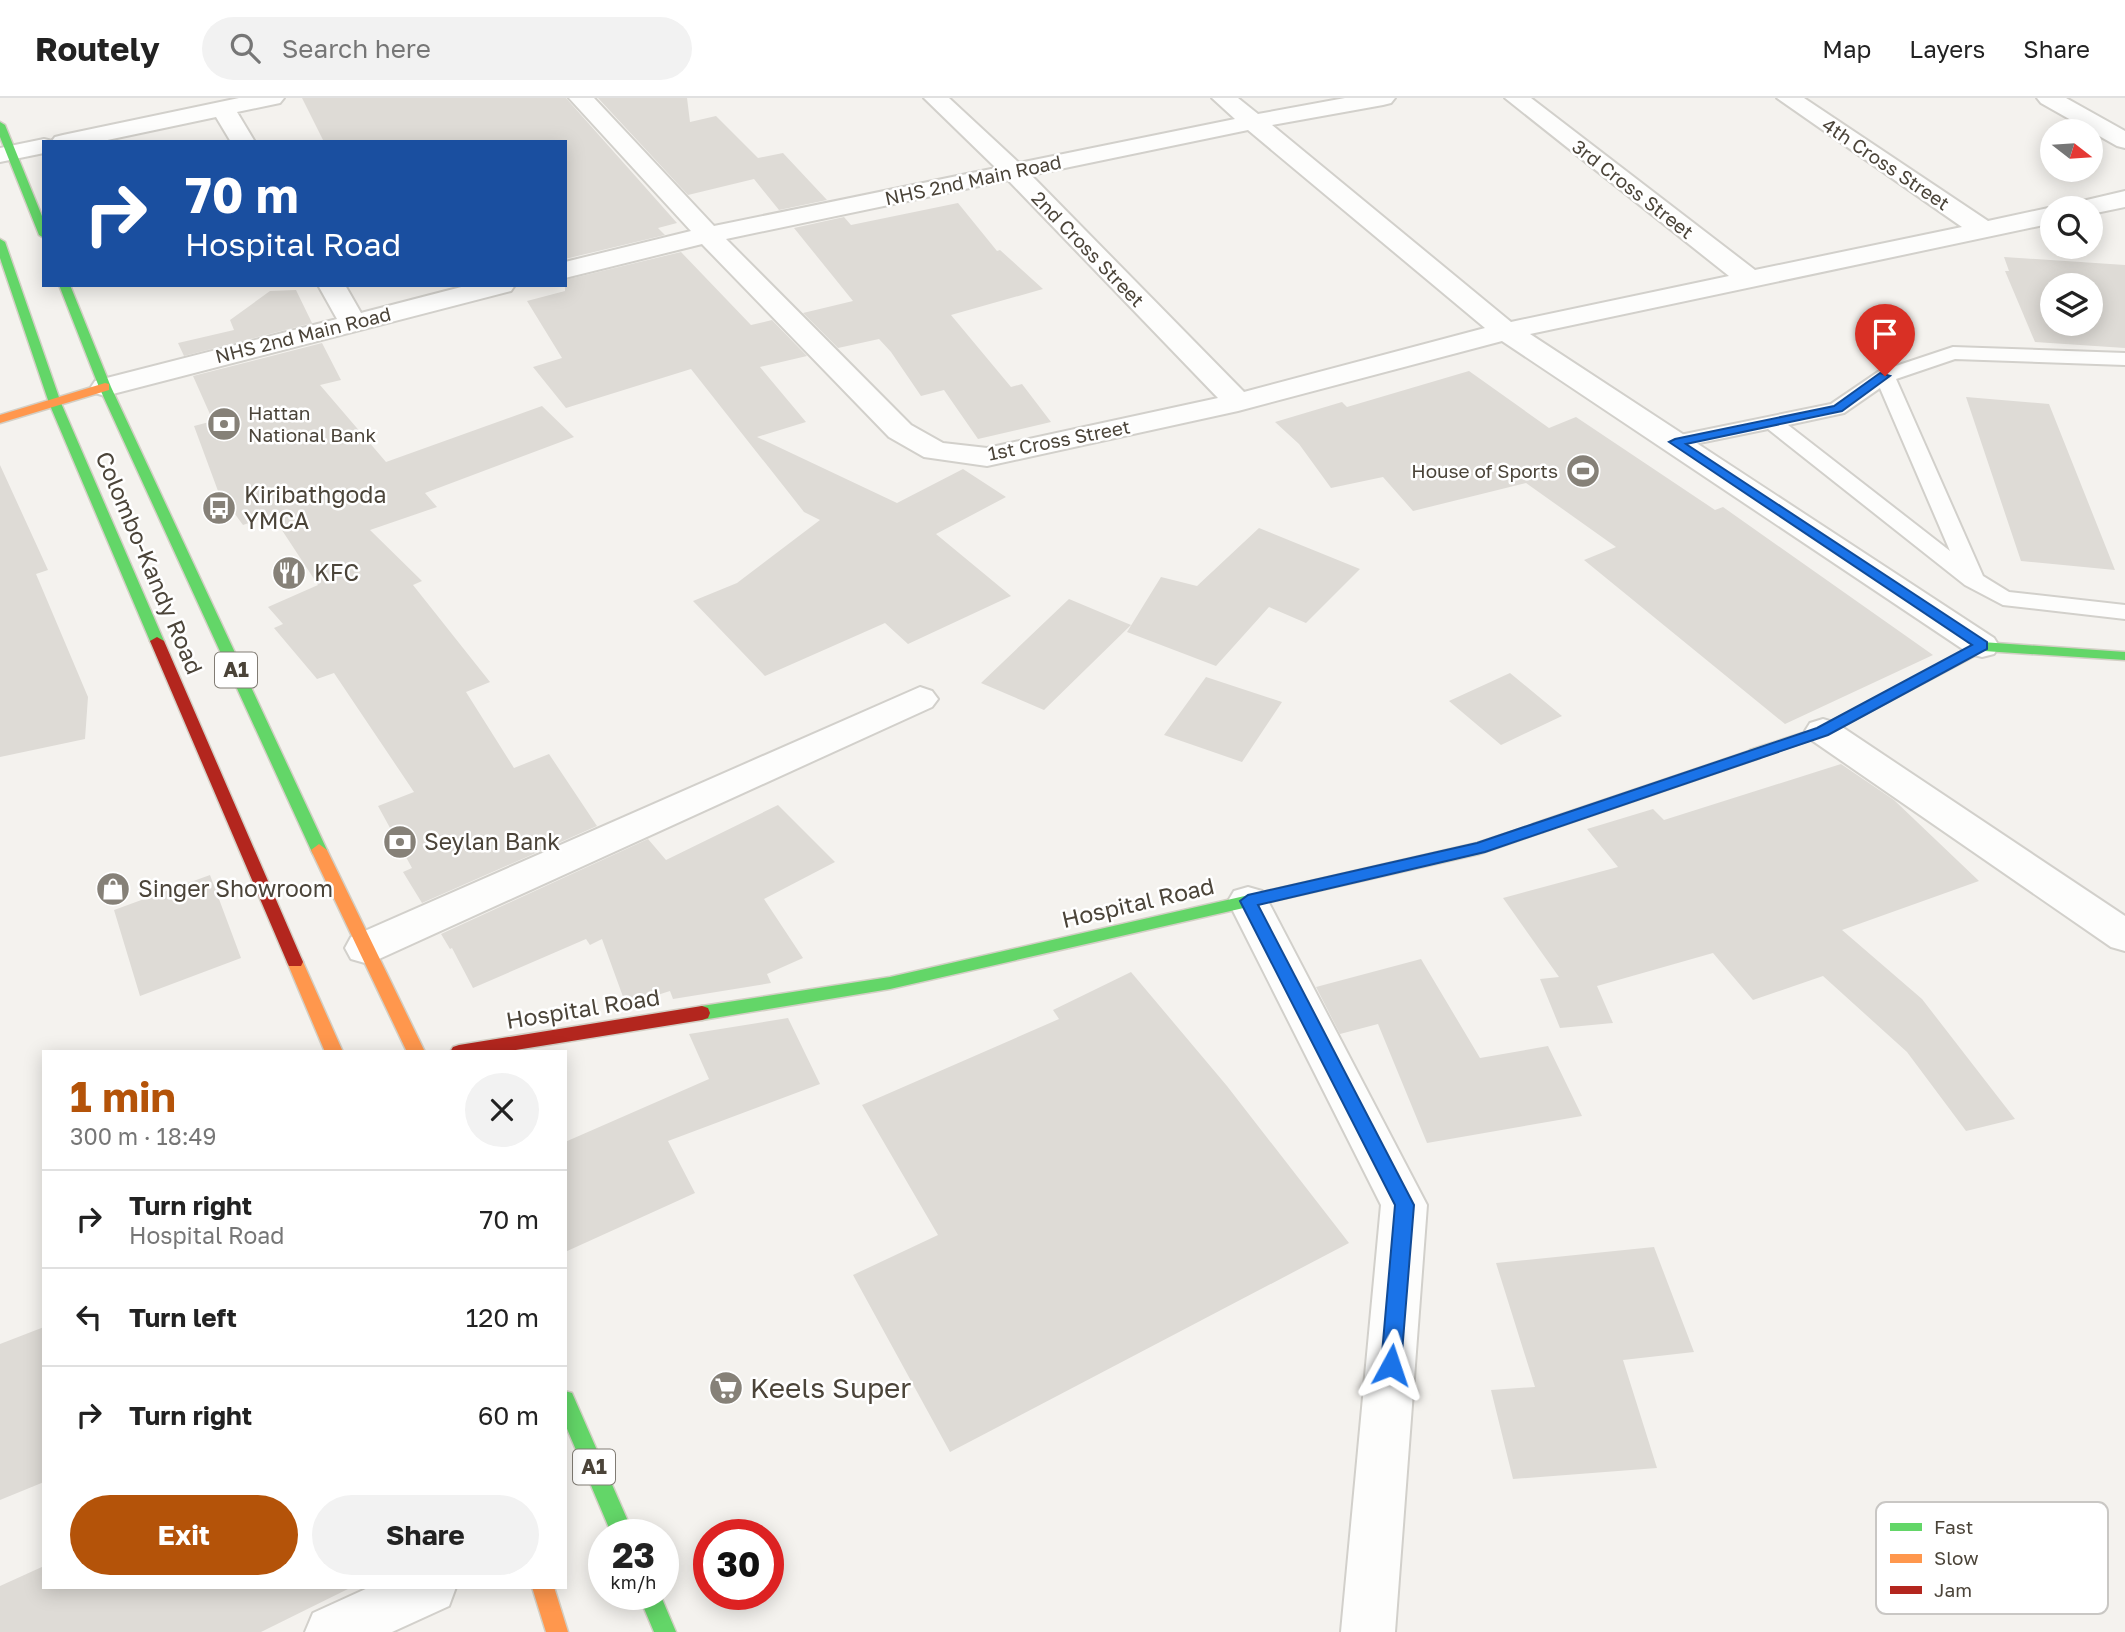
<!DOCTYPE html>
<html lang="en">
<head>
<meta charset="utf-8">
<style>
  :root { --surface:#fff; --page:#f2f2f2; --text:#222; --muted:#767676; --line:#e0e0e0; --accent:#b45309 }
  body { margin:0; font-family:"Golos Text",sans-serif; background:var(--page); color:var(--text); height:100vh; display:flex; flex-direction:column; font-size:26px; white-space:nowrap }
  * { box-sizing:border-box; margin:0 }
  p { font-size:23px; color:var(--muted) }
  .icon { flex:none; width:38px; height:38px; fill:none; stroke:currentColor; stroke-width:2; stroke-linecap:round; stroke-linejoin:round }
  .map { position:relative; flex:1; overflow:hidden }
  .details { position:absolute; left:42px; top:952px; width:525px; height:539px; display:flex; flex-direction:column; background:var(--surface); border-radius:0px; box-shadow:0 4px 18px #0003 }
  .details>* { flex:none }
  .hud { position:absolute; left:42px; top:42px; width:525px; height:147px; border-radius:0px; box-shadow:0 4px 18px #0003; background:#1a4fa0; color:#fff; overflow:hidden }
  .needle { width:46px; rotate:107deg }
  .tools { position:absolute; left:2040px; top:21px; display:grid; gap:14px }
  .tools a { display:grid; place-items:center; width:63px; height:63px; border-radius:50%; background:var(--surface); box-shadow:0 4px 18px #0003; font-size:35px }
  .speed { position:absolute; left:588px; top:1421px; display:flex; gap:14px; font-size:35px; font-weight:700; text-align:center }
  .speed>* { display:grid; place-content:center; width:91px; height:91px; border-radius:50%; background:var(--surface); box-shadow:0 4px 18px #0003; line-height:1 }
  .speed small { font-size:18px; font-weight:400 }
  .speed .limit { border:10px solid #d22; background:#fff; color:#111 }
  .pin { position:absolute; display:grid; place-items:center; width:60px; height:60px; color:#fff; margin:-72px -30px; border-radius:50% 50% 50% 0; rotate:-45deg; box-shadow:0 0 7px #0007 }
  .pin .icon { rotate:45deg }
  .me { position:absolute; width:77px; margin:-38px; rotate:5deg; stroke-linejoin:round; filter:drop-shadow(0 0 5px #0008) }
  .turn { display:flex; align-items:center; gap:24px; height:147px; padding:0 28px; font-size:32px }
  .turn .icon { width:91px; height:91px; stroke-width:2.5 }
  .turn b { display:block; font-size:49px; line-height:60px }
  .round { display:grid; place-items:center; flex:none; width:74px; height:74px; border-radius:37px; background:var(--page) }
  .head { display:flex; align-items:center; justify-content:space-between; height:119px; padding:0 28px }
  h1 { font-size:42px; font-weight:700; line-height:52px; color:var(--accent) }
  .cta { display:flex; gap:14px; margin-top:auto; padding:14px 28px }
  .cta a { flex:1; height:80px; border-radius:42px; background:var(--accent); color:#fff; font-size:28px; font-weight:700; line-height:80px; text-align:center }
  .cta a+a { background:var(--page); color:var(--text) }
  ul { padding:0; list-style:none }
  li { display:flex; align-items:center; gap:21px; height:98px; padding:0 28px; border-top:2px solid var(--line) }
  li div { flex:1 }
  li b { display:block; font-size:26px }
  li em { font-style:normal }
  header { display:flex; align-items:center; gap:42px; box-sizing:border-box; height:98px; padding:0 35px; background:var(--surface); border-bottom:2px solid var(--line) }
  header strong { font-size:33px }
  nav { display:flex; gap:38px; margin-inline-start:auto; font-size:24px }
  .search { width:490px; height:63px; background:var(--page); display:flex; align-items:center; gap:18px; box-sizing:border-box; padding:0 24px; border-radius:38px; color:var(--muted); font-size:26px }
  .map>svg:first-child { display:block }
  .building { fill:#dedbd6; fill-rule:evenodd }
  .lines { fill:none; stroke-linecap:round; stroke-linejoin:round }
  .lane-casing { stroke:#d2d0cb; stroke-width:4 }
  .street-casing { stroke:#d2d0cb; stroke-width:4 }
  .fast-casing { stroke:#d3cfc5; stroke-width:3 }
  .slow-casing { stroke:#d3cfc5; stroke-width:3 }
  .jam-casing { stroke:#d3cfc5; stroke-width:3 }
  .lane { fill:#fdfdfc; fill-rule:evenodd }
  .street { fill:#fdfdfc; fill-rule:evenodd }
  .fast { fill:#63d668; fill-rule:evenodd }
  .slow { fill:#ff974d; fill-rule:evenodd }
  .jam { fill:#b3261e; fill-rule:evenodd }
  .route { fill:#1a73e8; stroke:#114b97; stroke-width:2 }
  .labels { text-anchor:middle; stroke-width:5; stroke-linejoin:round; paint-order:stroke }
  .far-street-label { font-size:19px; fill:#4b4439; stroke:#fff }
  .far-poi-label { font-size:19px; fill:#4b4439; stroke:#fff; text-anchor:start }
  .shield { fill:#fff; stroke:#817c74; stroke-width:2 }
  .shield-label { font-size:21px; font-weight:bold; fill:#4b4439 }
  .poi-label { font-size:23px; fill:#4b4439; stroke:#fff; text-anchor:start }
  .street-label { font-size:23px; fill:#4b4439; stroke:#fff }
  .near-poi-label { font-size:28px; fill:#4b4439; stroke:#fff; text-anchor:start }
  .key { fill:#fff; stroke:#c9c7c4; stroke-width:2 }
  .key-label { font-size:19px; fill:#4b4439 }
</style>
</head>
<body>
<header>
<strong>Routely</strong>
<div class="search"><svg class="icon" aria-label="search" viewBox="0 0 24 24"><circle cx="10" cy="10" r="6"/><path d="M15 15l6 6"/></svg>Search here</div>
<nav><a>Map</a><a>Layers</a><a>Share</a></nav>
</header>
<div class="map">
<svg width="2125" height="1534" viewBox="0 0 2125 1534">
  <rect width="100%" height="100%" fill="#f4f2ee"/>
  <path class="building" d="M 302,0 L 566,0 L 677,125 L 658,130 L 665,137 L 565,161 L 565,44 L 324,44 Z
    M 598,0 L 687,0 L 690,24 L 716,18 L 758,60 L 783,55 L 827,102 L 779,112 L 754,81 L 688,97 Z
    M 958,105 L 997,153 L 1000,152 L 1043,191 L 951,217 L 1011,289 L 1022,286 L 1051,324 L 978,341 L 944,292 L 921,298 L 891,254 L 879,241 L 838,250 L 803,215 L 853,203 L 794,130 L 844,119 L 851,127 Z
    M 681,154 L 751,227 L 772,222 L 807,258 L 760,269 L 806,324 L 757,339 L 897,405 L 963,371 L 1006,399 L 936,436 L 1011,498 L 908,546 L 885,525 L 765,578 L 693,503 L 737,485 L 820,422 L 804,414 L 691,271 L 566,310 L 533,269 L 562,260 L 527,203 L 565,193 L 565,182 Z
    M 2004,159 L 2125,167 L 2125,250 L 2035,244 L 2005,173 L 2009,173 ZM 2053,187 L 2091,187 L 2091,226 L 2053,226 Z
    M 296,192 L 312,225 L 184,258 L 178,245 L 234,232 L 230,222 L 270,193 Z
    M 322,245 L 341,282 L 320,287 L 386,364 L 542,308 L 574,339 L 425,395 L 437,409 L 370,432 L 422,483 L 413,487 L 490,584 L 466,594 L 514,670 L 549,656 L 597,728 L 422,805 L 403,774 L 412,770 L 378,708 L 414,694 L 334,575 L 317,581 L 274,530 L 283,526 L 268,509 L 318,487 L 272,417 L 243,427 L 218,393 L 194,328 L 213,323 L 193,278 Z
    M 1469,273 L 1549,330 L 1576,319 L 1715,412 L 1723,409 L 1933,557 L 1785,626 L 1584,462 L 1616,449 L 1526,385 L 1413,413 L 1383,379 L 1331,390 L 1299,346 L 1275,324 L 1342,304 L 1347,309 Z
    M 1966,299 L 2049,306 L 2115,472 L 2021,463 Z
    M 0,367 L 48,472 L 36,476 L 88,599 L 85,641 L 0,659 Z
    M 1259,430 L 1360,471 L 1306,525 L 1269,509 L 1216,568 L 1127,534 L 1161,479 L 1197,488 Z
    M 1069,501 L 1131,527 L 1044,612 L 981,585 Z
    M 1510,575 L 1562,618 L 1501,647 L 1449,603 Z
    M 1206,579 L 1282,604 L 1242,664 L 1164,637 Z
    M 1841,666 L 1894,702 L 1979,783 L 1842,832 L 1922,901 L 2015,1021 L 1966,1033 L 1907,954 L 1823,878 L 1753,902 L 1713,855 L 1597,888 L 1613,925 L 1560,930 L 1540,881 L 1559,879 L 1503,800 L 1618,769 L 1587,731 L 1653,711 L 1664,722 Z
    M 778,707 L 835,764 L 764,801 L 803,860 L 767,876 L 771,885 L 673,901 L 670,893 L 626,907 L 602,841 L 590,847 L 586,841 L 473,890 L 452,850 L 450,851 L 441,836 L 648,741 L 666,762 Z
    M 210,777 L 241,860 L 140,898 L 114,812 Z
    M 1421,861 L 1480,960 L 1548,948 L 1582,1018 L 1427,1045 L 1378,926 L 1340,936 L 1316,889 Z
    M 1131,874 L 1227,988 L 1349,1145 L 950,1354 L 853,1177 L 938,1137 L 862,1007 L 1059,921 L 1053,912 Z
    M 788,920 L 820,986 L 668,1043 L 695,1095 L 565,1154 L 565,1044 L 709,981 L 689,936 Z
    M 1654,1149 L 1694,1254 L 1623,1262 L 1657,1370 L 1513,1381 L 1491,1292 L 1535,1289 L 1496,1165 Z
    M 44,1229 L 44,1384 L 0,1402 L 0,1246 Z
    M 44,1468 L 44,1489 L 352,1489 L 261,1534 L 0,1534 L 0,1488 Z"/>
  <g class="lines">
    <g class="lane-casing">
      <path id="lane" d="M 1953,249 L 2125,255 L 2125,267 L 1955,261 L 1896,281 L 1983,478 L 2009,494 L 2125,507 L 2125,521 L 2003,507 L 1965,487 L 1768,331 L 1675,350 L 1668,348 L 1665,344 L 1668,340 L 1675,338 L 1831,306 L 1878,274 ZM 1880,290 L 1950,453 L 1788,327 L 1844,315 Z"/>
    </g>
    <g class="street-casing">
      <path id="street" d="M 239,0 L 284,0 L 280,5 L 237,14 L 255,44 L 231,44 L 216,19 L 98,44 L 44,44 L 44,55 L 0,64 L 0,50 L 44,41 L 52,43 L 55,39 L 63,37 Z
        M 569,0 L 594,0 L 714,128 L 996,70 L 924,0 L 949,0 L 1019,65 L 1235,21 L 1212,0 L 1238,0 L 1258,16 L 1345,0 L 1395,0 L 1391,5 L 1383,7 L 1272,27 L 1511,224 L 1729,178 L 1505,0 L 1531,0 L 1755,172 L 1962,129 L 1777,0 L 1804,0 L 1988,123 L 2053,109 L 2056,110 L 2053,110 L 2053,125 L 1530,236 L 1994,540 L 1999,548 L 1994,556 L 1982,559 L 1970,556 L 1502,243 L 1238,313 L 987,368 L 924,359 L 889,339 L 702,146 L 565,180 L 565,164 L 691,133 ZM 1248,32 L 1485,230 L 1244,294 L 1031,77 ZM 1008,82 L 1218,300 L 987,350 L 943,345 L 911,327 L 726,141 Z
        M 2037,0 L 2066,0 L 2125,33 L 2125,50 L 2117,48 L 2041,5 Z
        M 2125,93 L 2125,109 L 2091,116 L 2091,110 L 2070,110 L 2074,105 Z
        M 318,187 L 345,187 L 361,215 L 469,187 L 515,187 L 511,193 L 105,298 L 95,295 L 91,289 L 95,283 L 337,221 Z
        M 920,589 L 932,593 L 938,601 L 932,609 L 379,861 L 365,865 L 351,861 L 345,850 L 351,839 Z
        M 1823,621 L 1836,625 L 2125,818 L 2125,853 L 2111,849 L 1810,641 L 1805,633 L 1810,625 Z
        M 1248,789 L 1262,793 L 1268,803 L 1427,1107 L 1395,1534 L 1341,1534 L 1381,1107 L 1228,803 L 1234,793 Z
        M 370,1489 L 456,1489 L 449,1508 L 392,1534 L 305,1534 L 313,1515 Z"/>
    </g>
    <g class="fast-casing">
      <path id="fast" d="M 0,24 L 5,27 L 44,123 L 44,140 L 39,137 L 0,39 Z
        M 0,141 L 5,144 L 61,305 L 164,543 L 162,546 L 152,546 L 150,543 L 49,305 L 0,160 Z
        M 59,187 L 70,187 L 111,289 L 327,752 L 325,756 L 313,756 L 311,752 L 99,289 Z
        M 1982,544 L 2125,554 L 2125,562 L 1984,553 L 1828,636 L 1755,661 L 1748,656 L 1750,652 L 1818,630 Z
        M 1538,725 L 1543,726 L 1546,730 L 1543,734 L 1479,756 L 890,891 L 702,922 L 696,920 L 694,915 L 696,910 L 702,908 L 890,879 L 1477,745 Z
        M 565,1293 L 572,1295 L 634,1437 L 612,1437 L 565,1326 Z
        M 638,1496 L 660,1496 L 676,1534 L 654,1534 Z"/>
    </g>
    <g class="slow-casing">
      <path id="slow" d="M 105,285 L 109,286 L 109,292 L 0,325 L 0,317 Z
        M 319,746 L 327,752 L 425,954 L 407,954 L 311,752 Z
        M 295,858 L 301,860 L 303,864 L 343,954 L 325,954 L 287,864 L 289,860 Z
        M 532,1489 L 554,1489 L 568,1534 L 546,1534 Z"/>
    </g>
    <g class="jam-casing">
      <path id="jam" d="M 157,539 L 164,543 L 303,864 L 301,868 L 289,868 L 287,864 L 150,543 Z
        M 1755,651 L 1760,652 L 1762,656 L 1760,660 L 1543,734 L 1533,734 L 1530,730 L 1533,726 Z
        M 702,908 L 708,910 L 710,915 L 708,920 L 702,922 L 503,954 L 450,954 L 453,949 L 459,947 Z"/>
    </g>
    <use href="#lane" class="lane"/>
    <use href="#street" class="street"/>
    <use href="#fast" class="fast"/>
    <use href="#slow" class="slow"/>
    <use href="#jam" class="jam"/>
  </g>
  <path class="route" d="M 1880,275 L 1890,278 L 1842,313 L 1686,346 L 1987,544 L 1987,551 L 1828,637 L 1485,754 L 1258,807 L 1414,1107 L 1401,1267 L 1398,1274 L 1391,1276 L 1383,1274 L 1381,1267 L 1395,1107 L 1240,803 L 1248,797 L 1477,745 L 1817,630 L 1972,547 L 1669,344 L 1675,341 L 1834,308 Z"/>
  <defs>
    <g id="bank-disc" transform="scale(1.75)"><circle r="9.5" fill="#868178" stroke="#fff"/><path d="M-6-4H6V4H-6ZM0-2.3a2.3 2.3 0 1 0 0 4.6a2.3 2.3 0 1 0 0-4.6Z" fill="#fff"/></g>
    <g id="stadium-disc" transform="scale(1.75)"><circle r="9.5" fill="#868178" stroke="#fff"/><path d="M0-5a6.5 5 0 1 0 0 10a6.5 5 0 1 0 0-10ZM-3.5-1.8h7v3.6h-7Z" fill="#fff"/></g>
    <g id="bus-disc" transform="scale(1.75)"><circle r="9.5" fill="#868178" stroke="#fff"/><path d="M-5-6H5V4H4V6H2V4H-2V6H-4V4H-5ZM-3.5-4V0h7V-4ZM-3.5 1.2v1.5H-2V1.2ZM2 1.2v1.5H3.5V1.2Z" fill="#fff"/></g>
    <g id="restaurant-disc" transform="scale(1.75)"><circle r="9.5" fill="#868178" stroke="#fff"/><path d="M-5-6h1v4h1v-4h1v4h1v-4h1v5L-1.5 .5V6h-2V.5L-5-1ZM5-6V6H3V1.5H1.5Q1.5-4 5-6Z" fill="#fff"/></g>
    <g id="shop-disc" transform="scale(1.75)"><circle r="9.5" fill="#868178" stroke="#fff"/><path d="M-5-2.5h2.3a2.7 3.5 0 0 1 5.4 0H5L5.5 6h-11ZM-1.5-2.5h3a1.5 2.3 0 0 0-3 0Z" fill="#fff"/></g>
    <g id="supermarket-disc" transform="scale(1.75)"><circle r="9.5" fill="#868178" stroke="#fff"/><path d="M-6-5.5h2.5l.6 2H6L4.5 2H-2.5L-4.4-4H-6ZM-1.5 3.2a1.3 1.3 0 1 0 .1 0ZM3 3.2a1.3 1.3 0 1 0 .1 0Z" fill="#fff"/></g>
  </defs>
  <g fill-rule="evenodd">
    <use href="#bank-disc" x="224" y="326"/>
    <use href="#stadium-disc" x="1583" y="373"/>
    <use href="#bus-disc" x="219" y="410"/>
    <use href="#restaurant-disc" x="289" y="475"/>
    <use href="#bank-disc" x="400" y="744"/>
    <use href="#shop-disc" x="113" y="791"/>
    <use href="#supermarket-disc" x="726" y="1290"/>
  </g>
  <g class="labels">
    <g class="far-street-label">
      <text transform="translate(1886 66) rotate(34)" y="7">4th Cross Street</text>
      <text transform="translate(973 82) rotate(-12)" y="7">NHS 2nd Main Road</text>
      <text transform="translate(1633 91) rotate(38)" y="7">3rd Cross Street</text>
      <text transform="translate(1088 151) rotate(46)" y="7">2nd Cross Street</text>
      <text transform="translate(303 237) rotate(-14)" y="7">NHS 2nd Main Road</text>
      <text transform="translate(1059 342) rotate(-11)" y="7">1st Cross Street</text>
    </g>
    <g class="far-poi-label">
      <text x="248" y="322">Hattan<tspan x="248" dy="22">National Bank</tspan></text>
      <text x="1558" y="380" text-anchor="end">House of Sports</text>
    </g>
    <g class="shield">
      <rect x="215" y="554.5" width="42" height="35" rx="5"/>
      <rect x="573" y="1351.5" width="42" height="35" rx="5"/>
    </g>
    <g class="shield-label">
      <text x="236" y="579">A1</text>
      <text x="594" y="1376">A1</text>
    </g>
    <g class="poi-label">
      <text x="244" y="405">Kiribathgoda<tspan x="244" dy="26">YMCA</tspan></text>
      <text x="314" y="483">KFC</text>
      <text x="424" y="752">Seylan Bank</text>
      <text x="138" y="799">Singer Showroom</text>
    </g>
    <g class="street-label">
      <text transform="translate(149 465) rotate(67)" y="8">Colombo-Kandy Road</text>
      <text transform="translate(1138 805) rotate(-13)" y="8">Hospital Road</text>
      <text transform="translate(583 911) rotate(-9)" y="8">Hospital Road</text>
    </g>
    <g class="near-poi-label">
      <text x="750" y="1300">Keels Super</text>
    </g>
  </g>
  <rect x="1876" y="1404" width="232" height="112" rx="10" class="key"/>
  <rect x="1890" y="1425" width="32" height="8" fill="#63d668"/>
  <rect x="1890" y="1456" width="32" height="9" fill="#ff974d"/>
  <rect x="1890" y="1488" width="32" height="8" fill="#b3261e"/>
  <g class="key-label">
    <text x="1934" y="1436">Fast</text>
    <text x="1934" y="1467">Slow</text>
    <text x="1934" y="1499">Jam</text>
  </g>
</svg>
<div class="tools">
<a><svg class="needle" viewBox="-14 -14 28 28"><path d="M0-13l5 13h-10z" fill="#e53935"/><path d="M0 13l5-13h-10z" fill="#767676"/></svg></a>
<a><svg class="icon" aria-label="search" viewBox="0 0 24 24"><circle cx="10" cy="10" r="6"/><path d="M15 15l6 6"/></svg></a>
<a><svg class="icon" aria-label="layers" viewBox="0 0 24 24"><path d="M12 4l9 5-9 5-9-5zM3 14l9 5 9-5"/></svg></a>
</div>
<div class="speed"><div>23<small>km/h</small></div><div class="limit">30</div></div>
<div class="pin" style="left:1885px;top:278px;background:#d93025"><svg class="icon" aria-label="arrive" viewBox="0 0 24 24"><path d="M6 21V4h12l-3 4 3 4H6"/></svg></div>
<svg class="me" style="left:1391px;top:1267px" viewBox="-20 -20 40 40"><path d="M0-17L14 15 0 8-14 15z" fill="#1a73e8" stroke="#fff" stroke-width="4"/></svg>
<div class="hud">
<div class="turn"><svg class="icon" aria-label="right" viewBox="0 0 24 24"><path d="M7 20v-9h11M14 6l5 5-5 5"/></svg><div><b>70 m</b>Hospital Road</div></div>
</div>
<section class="details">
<div class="head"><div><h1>1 min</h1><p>300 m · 18:49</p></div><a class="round"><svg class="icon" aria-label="close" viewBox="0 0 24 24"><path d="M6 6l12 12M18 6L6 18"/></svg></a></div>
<ul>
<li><svg class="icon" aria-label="right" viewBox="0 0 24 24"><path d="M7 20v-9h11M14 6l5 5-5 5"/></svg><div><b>Turn right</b><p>Hospital Road</p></div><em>70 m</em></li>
<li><svg class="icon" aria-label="left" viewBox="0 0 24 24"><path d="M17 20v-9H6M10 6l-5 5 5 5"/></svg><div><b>Turn left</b></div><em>120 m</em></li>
<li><svg class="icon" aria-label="right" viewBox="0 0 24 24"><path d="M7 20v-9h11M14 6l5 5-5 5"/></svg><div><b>Turn right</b></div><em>60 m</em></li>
</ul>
<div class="cta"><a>Exit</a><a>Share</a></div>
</section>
</div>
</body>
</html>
